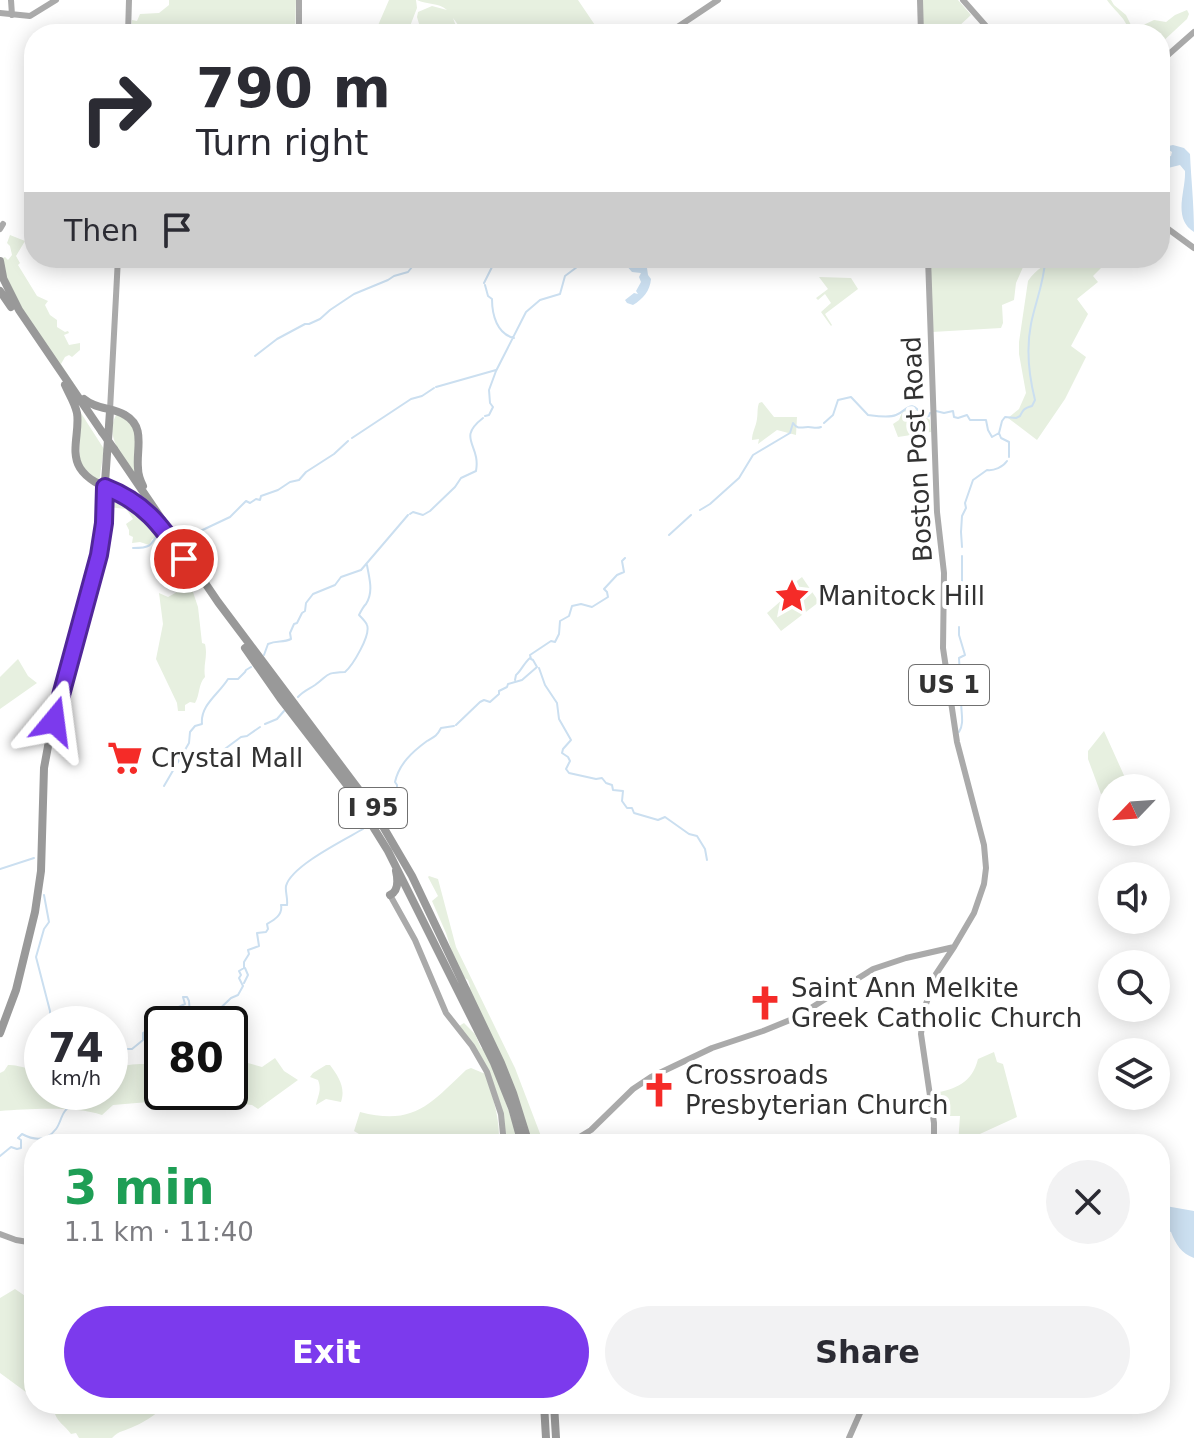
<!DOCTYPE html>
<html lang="en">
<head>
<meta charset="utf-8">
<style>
  :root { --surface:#fff; --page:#f2f2f3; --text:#2b2b33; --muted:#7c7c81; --accent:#7c3aed }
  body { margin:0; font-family:"DejaVu Sans",sans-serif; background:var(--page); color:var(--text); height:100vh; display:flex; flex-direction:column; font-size:30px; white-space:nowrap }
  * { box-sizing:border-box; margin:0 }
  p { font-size:26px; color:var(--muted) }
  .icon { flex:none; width:44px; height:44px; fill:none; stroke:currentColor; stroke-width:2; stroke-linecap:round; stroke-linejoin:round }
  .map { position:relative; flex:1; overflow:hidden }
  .drawer { position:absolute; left:24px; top:1134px; width:1146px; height:280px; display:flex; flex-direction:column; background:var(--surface); border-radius:32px; box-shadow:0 4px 20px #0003 }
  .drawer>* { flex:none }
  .guide { position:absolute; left:24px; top:24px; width:1146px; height:244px; border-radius:32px; box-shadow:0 4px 20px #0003; background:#fff; color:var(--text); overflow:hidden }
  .needle { width:52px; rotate:245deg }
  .controls { position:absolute; left:1098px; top:774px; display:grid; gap:16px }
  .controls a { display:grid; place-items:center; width:72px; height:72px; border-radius:50%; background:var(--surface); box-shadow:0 4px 20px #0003; font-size:40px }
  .speed { position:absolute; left:24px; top:1006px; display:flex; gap:16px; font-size:40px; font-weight:700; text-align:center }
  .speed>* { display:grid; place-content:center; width:104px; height:104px; border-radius:50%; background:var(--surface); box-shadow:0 4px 20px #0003; line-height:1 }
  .speed small { font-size:20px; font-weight:400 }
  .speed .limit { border:4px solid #111; border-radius:12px; background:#fff; color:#111 }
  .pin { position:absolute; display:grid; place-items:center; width:68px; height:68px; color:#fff; margin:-34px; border:4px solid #fff; border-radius:50%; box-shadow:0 2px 8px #0007 }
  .me { position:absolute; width:88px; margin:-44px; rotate:16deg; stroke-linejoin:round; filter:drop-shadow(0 0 6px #0008) }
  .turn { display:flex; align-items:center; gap:28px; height:168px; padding:0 40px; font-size:36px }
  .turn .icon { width:104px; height:104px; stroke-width:2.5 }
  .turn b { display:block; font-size:56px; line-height:68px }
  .then { display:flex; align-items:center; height:76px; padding:0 40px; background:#0003; gap:16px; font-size:30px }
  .round { display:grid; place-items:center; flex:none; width:84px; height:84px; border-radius:42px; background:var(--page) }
  .overview { display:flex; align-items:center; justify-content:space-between; height:136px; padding:0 40px }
  h1 { font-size:48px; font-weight:800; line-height:60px; color:#1e9e55 }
  .primary-button { display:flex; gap:16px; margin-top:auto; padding:16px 40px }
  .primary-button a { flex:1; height:92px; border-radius:48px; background:var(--accent); color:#fff; font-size:32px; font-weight:800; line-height:92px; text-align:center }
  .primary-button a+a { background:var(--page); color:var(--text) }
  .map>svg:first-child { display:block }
  .green { fill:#e7f0e0 }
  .water { fill:#cbdff0 }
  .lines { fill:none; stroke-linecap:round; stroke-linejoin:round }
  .stream { stroke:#cbdff0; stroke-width:2 }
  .major { stroke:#aaa; stroke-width:6 }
  .highway { stroke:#999; stroke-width:8 }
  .highway-bridge { stroke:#999; stroke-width:8 }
  .route-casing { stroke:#51269a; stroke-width:20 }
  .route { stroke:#7c3aed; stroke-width:14 }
  .labels { text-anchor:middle; stroke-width:8; stroke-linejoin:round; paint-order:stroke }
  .shield { fill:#fff; stroke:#707070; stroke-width:2 }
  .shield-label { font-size:24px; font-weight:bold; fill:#323232 }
  .street-label { font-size:26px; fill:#323232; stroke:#fff }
  .poi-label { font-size:26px; fill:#323232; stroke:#fff; text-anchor:start }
</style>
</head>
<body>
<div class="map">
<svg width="1194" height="1438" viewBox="0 0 1194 1438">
  <rect width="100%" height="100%" fill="#fff"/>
  <path class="green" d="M 169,0 L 296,0 L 295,34 L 131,34 L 132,20 L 137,21 L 140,14 L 159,13 L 169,5 Z
    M 389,0 L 416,0 L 417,8 L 407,34 L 381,34 L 376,30 Z
    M 417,0 L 578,0 L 601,34 L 463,34 L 462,30 L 453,18 L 457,29 L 446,34 L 422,34 L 417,17 L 418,12 L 432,6 L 447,10 C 438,2 427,5 417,0 Z
    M 923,0 L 958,0 L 971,15 L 958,27 L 963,34 L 923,34 Z
    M 1107,0 L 1111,0 L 1114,5 L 1126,15 L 1131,25 L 1139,27 L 1154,20 L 1166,22 L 1175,15 L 1187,10 L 1189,14 L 1187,19 L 1160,44 L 1160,34 L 1129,34 C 1128,19 1115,12 1107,0 Z
    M 10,235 L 25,241 L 16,256 L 20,263 L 18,265 L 37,296 L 48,301 L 45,305 L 50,315 L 57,320 L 57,327 L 65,332 L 68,331 L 69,333 L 64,335 L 69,345 L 80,343 L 80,350 L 72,357 L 69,355 L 65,357 L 61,364 L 80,393 L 28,320 L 9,288 L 1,259 L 5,257 L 8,260 L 12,255 L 10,246 L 7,243 Z
    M 930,258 L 1027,258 L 1016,283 L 1014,300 L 1002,305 L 1003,323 L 1001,328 L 932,332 Z
    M 1059,258 L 1111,258 L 1093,276 L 1098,282 L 1077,299 L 1088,314 L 1071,346 L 1086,357 L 1065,399 L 1037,440 L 1008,418 L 1019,409 L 1026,393 L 1019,354 L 1019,342 L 1028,281 C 1036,269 1046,264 1059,258 Z
    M 819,277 L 851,278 L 858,289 L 825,314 L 832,325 L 831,326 L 821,312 L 831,303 L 825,294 L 818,300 L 816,298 L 828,289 Z
    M 762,402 L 774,417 L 797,417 L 796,435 L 777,430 L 758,444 L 759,439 L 752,440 C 752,432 756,427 757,419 C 758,413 757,408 759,403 Z
    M 910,406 L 930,420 L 931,432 L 898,437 L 893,424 L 899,420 L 903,410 Z
    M 79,410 L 104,449 L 99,482 L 80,464 Z
    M 116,415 L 120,415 L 136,429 L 137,476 C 124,457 104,438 116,415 Z
    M 109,492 L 134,502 L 161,532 L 162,536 L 152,539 L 149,545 L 140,542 L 132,543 L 133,537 L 129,535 L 129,530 L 126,524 L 133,519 L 126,509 L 108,507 Z
    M 802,577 L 819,602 L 781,631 L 767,613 L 783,599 L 780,594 Z
    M 186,587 L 192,589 L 198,607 L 202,643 L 205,644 C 208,657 203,664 205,677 C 198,684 200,695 195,703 L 190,702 L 185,705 L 185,711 L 178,711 L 177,703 L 156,659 L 163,624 L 159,593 L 168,597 Z
    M 18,659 L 28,676 L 37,683 L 0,709 L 0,677 Z
    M 1104,731 L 1127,782 L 1101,794 L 1088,759 L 1088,751 Z
    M 429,876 L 438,879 L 456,947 L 515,1068 L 544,1144 L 532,1144 L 469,988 L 470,986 L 468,980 L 463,977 L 455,961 L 446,933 L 432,901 L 438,896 L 428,877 Z
    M 464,1023 L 475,1034 L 481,1048 L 485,1050 L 499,1083 L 520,1144 L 505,1144 C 506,1124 502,1107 495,1089 L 459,1026 Z
    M 994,1052 L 997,1062 L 1003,1064 L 1017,1117 L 958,1144 L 960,1116 L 937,1116 L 934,1093 C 956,1089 972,1083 978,1059 Z
    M 230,1058 L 262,1067 L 275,1058 L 284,1071 L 298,1080 L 258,1109 L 252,1105 L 242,1104 L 236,1100 L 228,1101 L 224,1099 L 220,1100 L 213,1098 L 204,1101 L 199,1099 L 187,1101 L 184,1099 L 113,1105 L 102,1115 C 75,1106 29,1109 0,1111 L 0,1073 L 4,1071 L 8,1065 C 19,1064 29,1072 42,1067 L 42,1092 L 110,1092 L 110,1067 C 120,1067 130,1064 140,1064 C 147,1064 155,1064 162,1064 L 162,1092 L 230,1092 Z
    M 326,1065 L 330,1065 C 338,1076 346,1087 341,1102 L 326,1099 L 316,1105 C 318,1095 322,1090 318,1080 L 310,1077 L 313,1073 Z
    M 471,1068 L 483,1073 L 485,1072 C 493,1097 500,1118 499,1144 L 378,1144 L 371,1136 L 359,1134 L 354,1131 L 360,1112 C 414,1126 430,1104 466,1070 Z
    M 15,1289 L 34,1302 L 34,1398 L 0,1373 L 0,1298 Z
    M 53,1404 L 168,1404 C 158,1412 147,1421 135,1426 C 126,1431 119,1430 112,1438 L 79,1438 L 76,1433 L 71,1434 C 63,1423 54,1421 53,1404 Z"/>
  <path class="water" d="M 1173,145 L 1184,148 L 1190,154 C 1191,178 1194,204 1194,232 C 1172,218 1186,191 1185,171 L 1180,165 L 1164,169 L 1160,167 L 1160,153 L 1163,153 L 1168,157 L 1171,156 L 1172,152 L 1164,147 Z
    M 635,258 L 658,258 L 658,260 L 654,264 L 647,268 L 648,275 L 651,279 C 650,291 643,299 633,305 L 627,303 L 625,300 L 634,293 L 638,294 L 636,291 L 641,282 L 639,277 L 641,273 L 632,272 L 625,264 L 630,260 Z
    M 1160,1205 L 1194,1211 L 1194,1258 C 1181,1253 1176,1245 1171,1232 L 1160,1228 Z"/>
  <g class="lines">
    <path class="stream" d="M 484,283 L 493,265 L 489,258
      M 485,285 L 488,296 L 492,299 C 492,315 497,334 514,338
      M 255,356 L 277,339 L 305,324 L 309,324 L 320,319 L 330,310 L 354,294 L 388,280 L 394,276 L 408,272 L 412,267 L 427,258
      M 436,387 L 496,370
      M 936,411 L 944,413 L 953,411 L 954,417 L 958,418 L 967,415 L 970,420 L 986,420 L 988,430 L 992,437 L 999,433 L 1002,421 L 1005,417 L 1016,418 L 1020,416 C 1023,410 1024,408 1032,406 L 1035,400 C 1029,376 1026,349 1031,324 C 1035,303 1044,283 1045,261 L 1049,258
      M 485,416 L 489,415 L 493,407 L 490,403 L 489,390 L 496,371 L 526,312 L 540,300 L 560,294 L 565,276 L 581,264 C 594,265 602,264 612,258
      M 824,423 L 833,415 L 838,400 L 851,397 L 868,415 C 876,416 889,418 896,415 C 909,410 909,397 924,417 L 929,416 L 930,413
      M 999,433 L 1001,438 L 1009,442 L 1009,457
      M 352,438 L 411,399 L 422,396 L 434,388
      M 700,510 L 710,504 L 739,478 L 753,455 L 790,433 L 793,423 C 798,430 800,427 808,427 C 813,427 816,429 821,427
      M 410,514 L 413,512 L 423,515 L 430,511 L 455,487 L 461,478 L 476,471 C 481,444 456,439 483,418
      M 177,530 L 184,530 L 188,534
      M 194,534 L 230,517 L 246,501 L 250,503 L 256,499 L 260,500 L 261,496 L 278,490 L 290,482 L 299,480 L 306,472 L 334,454 L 348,441
      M 669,535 L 691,515
      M 962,547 L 961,532 L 962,516 L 966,508 L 965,503 L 973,480 L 987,470 C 994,471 1003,467 1007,461
      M 133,548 C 150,548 151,546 159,532
      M 962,583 L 962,556
      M 959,600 L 961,588
      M 959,627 L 959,635 L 965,655 L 959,658 L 960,677
      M 264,655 L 268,644 C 277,640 283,643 291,639 L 290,633 L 294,624 L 297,623 L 302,613 L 305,611 L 306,603 L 313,594 L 335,585 L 341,577 L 361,570 L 408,515
      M 539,668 L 545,685 L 557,703 L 559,719 L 571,740 L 563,749 L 562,753 L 568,757 L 570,761 L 566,769 L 569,773 L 596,779 L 602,778 L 606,783 L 612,785 L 613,790 L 623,791 L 622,801 L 627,808 L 632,808 L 634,813 L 658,820 L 665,817 L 689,834 L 697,836 L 705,849 L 707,860
      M 515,680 L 516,675 C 521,671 524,663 530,658
      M 298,697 C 303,691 309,689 315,685 C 330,674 324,673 345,672 C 353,665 371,635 367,625 C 366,622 361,617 359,615 C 361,611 363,607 366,604 C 374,591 369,578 367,565
      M 265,724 L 277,719 L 284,711
      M 456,725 L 480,702 L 484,700 L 490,702 L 499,694 L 499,691 L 507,687 L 508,684 L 522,680 L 537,667 L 533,660 L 531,659 L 530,655 L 551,641 L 555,642 L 559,634 L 560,621 L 569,616 L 572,606 L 581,604 L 592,607 L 608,597 L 607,592 L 604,589 L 617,575 L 624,572 L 622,561 L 625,558
      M 959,732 C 967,720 956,703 965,690 L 960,682
      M 218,754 L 241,737 L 247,736 L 260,727
      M 164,786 L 189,743 L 190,732 L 195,726 L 202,724 C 200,705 219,694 228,679 L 238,679 L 245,672 L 246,670 L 251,667
      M 394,810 L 397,807 L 397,785 L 395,782 C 399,764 412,752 427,741 C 434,737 437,736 441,728 L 454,726
      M 383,817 L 389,813
      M 0,869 L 34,858
      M 44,895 L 49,922 L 44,929 L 36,957 L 50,1011 L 50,1018 L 45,1024
      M 244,983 L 248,975 L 245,968
      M 170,1024 L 166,1013 L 185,1004 L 183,997 L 187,997 L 189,1001 L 190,1014 L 198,1018 L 208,1020 L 231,998 L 238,995 L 243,986 L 239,978 L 241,975 L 239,971 L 244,968 L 244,962 L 249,954 L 248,950 L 259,946 L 257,933 L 266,932 L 268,929 L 267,924 C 274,920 283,915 281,905 L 287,905 C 288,898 285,892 286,886 C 291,866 344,840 363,829
      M 110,1045 L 118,1043 L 127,1049 L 132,1049 L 143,1040 L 143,1033 L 146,1031 L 148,1035 L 162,1028
      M 0,1156 L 11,1147 L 17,1149 L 21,1148 L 21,1140 L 18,1138 L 22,1134 C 35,1141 47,1141 56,1129 C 60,1124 61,1116 65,1111 C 70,1105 77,1098 82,1092"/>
    <path class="major" d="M 11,0 L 12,15
      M 299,0 L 299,34
      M 920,0 L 921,34
      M 963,0 L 993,34
      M 0,13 L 30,16 L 56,0
      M 128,34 L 129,0
      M 667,34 L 718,0
      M 1160,62 L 1194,32
      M 1160,223 L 1194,248
      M 0,229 L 3,224
      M 928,258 L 937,512 L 944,573 L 943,648 L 957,742 L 984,845 L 986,868 L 984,884 L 974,913 L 954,947 L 936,974 L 924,1010 L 921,1034 L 934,1123 L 934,1144
      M 110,410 L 118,258
      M 390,895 L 415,940 L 446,1013 L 472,1046 L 487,1072 L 501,1114 L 504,1144
      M 568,1144 L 591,1130 L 633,1089 L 651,1077 L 712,1048 L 763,1031 L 795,1018 L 873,969 L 906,958 L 954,947
      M 0,1234 L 16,1240 L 34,1243
      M 849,1438 L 864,1404"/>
    <path class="highway" d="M 0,261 L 3,277
      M 0,272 L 19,310 L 102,432
      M 0,291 L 11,307
      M 65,385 C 69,394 75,403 77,413 C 80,431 70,452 80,468 C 92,487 120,490 138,503 C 153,514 162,531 174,545
      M 84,399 C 97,410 112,407 125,415 C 146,427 136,449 138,468 C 138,474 140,480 143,486
      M 114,449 L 218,602 L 371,806 L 412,876 L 501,1063 L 513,1093 L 529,1144
      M 80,609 L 93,560
      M 245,648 L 280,698 L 347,785 L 388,851 L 494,1063 L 512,1108 L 522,1144
      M 390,895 C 399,891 398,880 396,871
      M 0,1033 L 16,990 L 35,912 L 41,871 L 44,768 L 49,741 L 94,579 L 101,544 L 104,523 L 104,497 L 110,411
      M 544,1404 L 546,1438
      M 554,1404 L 556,1438"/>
    <path class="highway-bridge" d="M 102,432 L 114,449"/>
  </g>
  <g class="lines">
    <g class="route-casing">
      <path id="route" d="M 54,721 L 99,555 L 104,523 L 105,487 C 144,502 161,525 184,559"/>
    </g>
    <use href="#route" class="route"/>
  </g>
  <defs>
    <g id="sight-bare" transform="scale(2.76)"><path d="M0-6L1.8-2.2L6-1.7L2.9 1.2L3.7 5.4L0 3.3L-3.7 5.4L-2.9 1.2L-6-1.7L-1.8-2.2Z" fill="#f52b28" stroke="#fff" stroke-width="2.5" paint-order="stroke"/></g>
    <g id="supermarket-bare" transform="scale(2.76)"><path d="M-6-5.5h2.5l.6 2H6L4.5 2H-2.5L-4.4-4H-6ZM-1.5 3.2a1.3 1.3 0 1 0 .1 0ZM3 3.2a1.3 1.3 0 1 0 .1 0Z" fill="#f52b28" stroke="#fff" stroke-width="2.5" paint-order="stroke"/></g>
    <g id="church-bare" transform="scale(2.76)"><path d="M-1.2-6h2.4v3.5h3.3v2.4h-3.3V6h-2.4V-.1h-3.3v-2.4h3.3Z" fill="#f52b28" stroke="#fff" stroke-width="2.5" paint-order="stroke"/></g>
  </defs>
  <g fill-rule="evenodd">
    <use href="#sight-bare" x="792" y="596"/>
    <use href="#supermarket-bare" x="125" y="758"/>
    <use href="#church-bare" x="765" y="1003"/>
    <use href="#church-bare" x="659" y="1090"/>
  </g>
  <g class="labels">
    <g class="shield">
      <rect x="909" y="665" width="80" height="40" rx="6"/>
      <rect x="339" y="788" width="68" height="40" rx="6"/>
    </g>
    <g class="shield-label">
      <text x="949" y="693">US 1</text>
      <text x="373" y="816">I 95</text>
    </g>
    <g class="street-label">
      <text transform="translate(917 449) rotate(-93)" y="9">Boston Post Road</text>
    </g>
    <g class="poi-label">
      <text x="818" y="605">Manitock Hill</text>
      <text x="151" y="767">Crystal Mall</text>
      <text x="791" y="997">Saint Ann Melkite<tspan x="791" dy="30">Greek Catholic Church</tspan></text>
      <text x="685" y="1084">Crossroads<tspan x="685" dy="30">Presbyterian Church</tspan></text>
    </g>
  </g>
</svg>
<div class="controls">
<a><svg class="needle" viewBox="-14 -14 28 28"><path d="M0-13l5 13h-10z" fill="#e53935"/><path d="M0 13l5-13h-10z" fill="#7c7c81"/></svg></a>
<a><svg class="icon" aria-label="sound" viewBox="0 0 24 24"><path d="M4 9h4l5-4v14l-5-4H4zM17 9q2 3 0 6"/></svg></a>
<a><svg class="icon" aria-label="search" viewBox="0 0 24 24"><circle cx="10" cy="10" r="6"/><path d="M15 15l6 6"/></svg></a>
<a><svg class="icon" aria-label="layers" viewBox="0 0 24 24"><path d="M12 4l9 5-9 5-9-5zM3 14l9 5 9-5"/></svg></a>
</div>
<div class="speed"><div>74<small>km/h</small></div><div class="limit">80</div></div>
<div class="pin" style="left:184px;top:559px;background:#d93025"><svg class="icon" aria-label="arrive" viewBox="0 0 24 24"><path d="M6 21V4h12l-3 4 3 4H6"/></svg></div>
<svg class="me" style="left:54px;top:721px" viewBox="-20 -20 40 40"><path d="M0-17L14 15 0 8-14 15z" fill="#7c3aed" stroke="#fff" stroke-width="4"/></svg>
<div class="guide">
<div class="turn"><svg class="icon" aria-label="right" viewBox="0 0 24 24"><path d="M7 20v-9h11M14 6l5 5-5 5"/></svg><div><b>790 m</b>Turn right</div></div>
<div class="then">Then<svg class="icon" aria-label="arrive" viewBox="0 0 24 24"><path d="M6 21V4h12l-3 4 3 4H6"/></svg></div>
</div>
<section class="drawer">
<div class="overview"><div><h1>3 min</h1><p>1.1 km · 11:40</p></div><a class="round"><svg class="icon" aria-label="close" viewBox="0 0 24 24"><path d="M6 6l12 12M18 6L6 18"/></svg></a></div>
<div class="primary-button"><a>Exit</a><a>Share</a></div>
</section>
</div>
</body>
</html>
